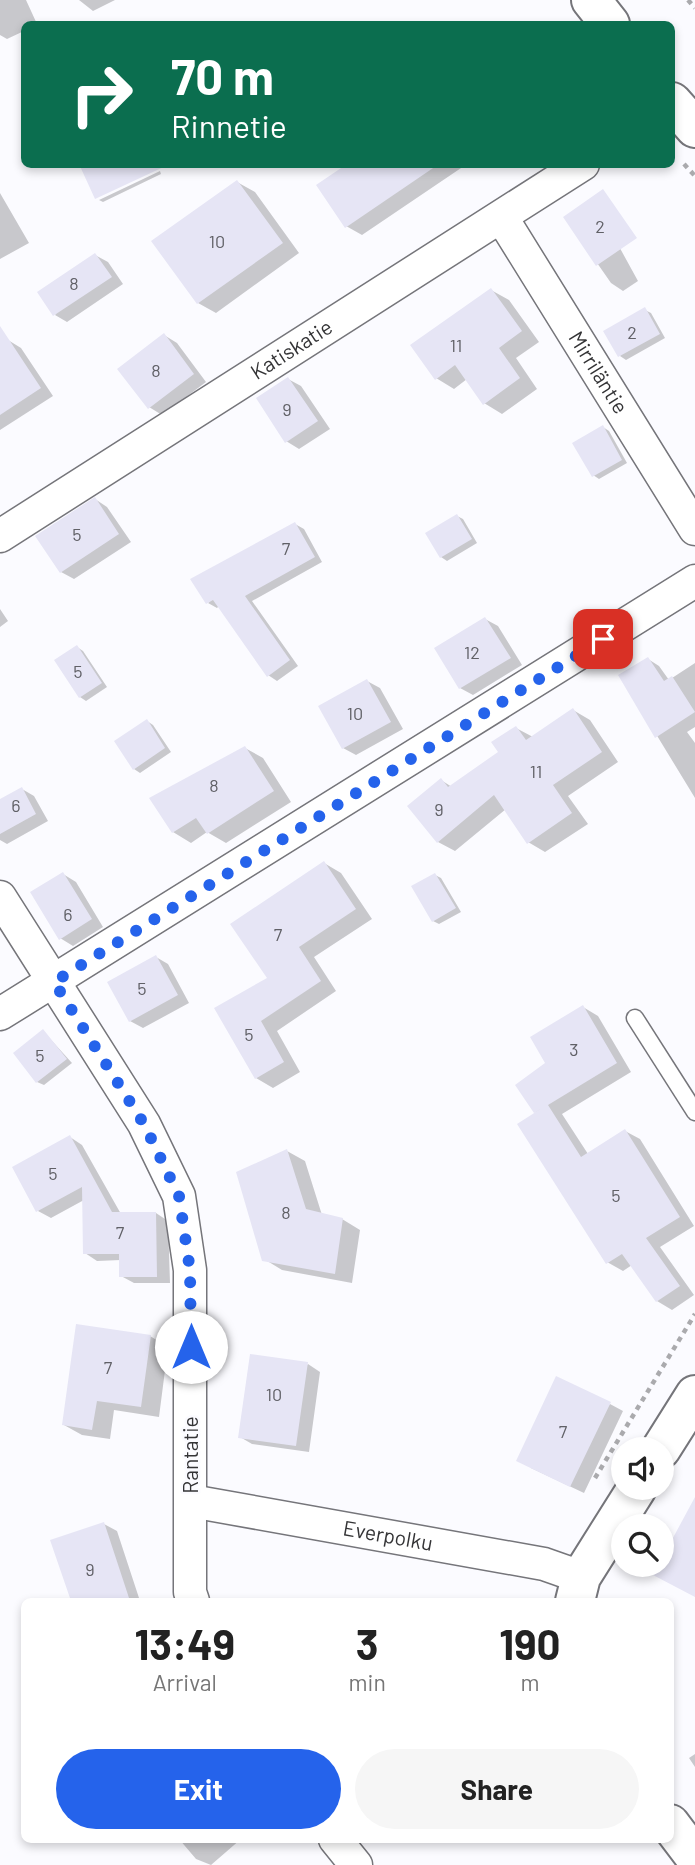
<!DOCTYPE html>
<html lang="en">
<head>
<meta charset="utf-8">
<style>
  :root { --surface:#fff; --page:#f6f6f6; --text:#222; --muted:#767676; --accent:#2563eb }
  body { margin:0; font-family:Barlow,sans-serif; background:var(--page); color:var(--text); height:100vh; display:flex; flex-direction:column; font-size:26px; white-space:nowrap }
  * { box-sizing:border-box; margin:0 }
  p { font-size:23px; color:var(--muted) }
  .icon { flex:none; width:38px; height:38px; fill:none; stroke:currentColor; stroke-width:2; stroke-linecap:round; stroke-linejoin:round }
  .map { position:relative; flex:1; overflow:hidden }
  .details { position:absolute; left:21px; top:1598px; width:653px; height:245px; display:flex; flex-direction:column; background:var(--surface); border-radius:10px; box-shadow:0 4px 10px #0003 }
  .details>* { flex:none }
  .top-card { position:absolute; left:21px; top:21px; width:654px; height:147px; border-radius:10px; box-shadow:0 4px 10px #0003; background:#0b6e4f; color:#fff; overflow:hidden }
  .buttons { position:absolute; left:611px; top:1437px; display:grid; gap:14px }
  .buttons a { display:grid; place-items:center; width:63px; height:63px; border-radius:50%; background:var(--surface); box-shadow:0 4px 10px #0003; font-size:35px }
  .pin { position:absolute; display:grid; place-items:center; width:60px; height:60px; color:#fff; margin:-30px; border-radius:14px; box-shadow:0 4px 10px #0006 }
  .me { position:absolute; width:77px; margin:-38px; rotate:0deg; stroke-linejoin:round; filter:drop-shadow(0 0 5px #0008) }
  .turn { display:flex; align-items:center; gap:24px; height:147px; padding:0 35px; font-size:32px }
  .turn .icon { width:91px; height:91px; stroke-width:2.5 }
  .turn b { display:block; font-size:49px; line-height:60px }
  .eta { display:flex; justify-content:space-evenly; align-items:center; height:119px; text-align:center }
  .eta b { font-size:42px; font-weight:700; line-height:49px }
  .button { display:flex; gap:14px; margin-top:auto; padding:14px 35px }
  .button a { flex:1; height:80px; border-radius:42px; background:var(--accent); color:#fff; font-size:28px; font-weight:700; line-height:80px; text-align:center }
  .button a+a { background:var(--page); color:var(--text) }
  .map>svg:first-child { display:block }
  .shadow { fill:#0003 }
  .building { fill:#e6e5f5 }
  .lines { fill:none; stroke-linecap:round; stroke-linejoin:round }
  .service-casing { stroke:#75757a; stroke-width:19 }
  .minor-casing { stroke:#75757a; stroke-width:35 }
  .tertiary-casing { stroke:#75757a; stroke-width:42 }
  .path { stroke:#aaaaad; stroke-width:4.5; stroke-dasharray:5 5; stroke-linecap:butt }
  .service { stroke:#fff; stroke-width:16 }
  .minor { stroke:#fff; stroke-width:32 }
  .tertiary { stroke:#fff; stroke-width:38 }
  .route { stroke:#2563eb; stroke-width:12; stroke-dasharray:0 21.6 }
  .labels { text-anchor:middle; stroke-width:5; stroke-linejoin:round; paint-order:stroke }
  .number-label { font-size:18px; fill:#606066 }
  .street-label { font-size:21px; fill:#343436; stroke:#fbfbff }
</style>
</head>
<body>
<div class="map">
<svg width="695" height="1865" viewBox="0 0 695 1865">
  <rect width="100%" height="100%" fill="#fbfbff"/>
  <path class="shadow" d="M 0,0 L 26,0 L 37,24 L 24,24 L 24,31 L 7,39 L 0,35 Z
    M 79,0 L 115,0 L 93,11 Z
    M 350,164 L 467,164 L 362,235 L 346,226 Z
    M 160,171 L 161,174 L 103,202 L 99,200 Z
    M 237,182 L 255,192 L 299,253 L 216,313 L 198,303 Z
    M 0,193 L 29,243 L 0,259 Z
    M 599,210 L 638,281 L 623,291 L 611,283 L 565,217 Z
    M 95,255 L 108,262 L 123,284 L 67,322 L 55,315 Z
    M 491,290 L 509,300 L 539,342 L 516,358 L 537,389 L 502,414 L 484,403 L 467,379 L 454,389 L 436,378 Z
    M 645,310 L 651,313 L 665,338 L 626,360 L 620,356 Z
    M 164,335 L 177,343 L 206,382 L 162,415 L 149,407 Z
    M 8,340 L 21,348 L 53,396 L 0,430 L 0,346 Z
    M 288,379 L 301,386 L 330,429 L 299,449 L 286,441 Z
    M 603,427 L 609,431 L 627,463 L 599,479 L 593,475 Z
    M 95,499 L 107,507 L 131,542 L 74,579 L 61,572 Z
    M 457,516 L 463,519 L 477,543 L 447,561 L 441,557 Z
    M 295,524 L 304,529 L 322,562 L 252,601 L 298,666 L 277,681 L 268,675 L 219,606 L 217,608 L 208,603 Z
    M 0,609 L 8,621 L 0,627 Z
    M 485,619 L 498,626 L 522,665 L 473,695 L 460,688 Z
    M 77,647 L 83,651 L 107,687 L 86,701 L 80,697 L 56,661 Z
    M 648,659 L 659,666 L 669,680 L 695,663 L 695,727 L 687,732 L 695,743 L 695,798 L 620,675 Z
    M 367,681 L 380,688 L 403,729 L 356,755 L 343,748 Z
    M 573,710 L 590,720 L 618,762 L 568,796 L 588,824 L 545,852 L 528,842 L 506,809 L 455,851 L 438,842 L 441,780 L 452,787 L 500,752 L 516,728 L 533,737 Z
    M 147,721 L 153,725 L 171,752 L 140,773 L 134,769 Z
    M 245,748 L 263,758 L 291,802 L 226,843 L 207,832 L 191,843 L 173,832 Z
    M 22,789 L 34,796 L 48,821 L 7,844 L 0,840 L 0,801 Z
    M 324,863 L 341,873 L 372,919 L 314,957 L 336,991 L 277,1031 L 300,1072 L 273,1088 L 256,1078 L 217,1009 L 270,979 Z
    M 63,874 L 76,882 L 103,927 L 73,946 L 60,938 Z
    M 435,875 L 441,878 L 461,912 L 439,924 L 433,921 Z
    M 156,957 L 168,964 L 189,1003 L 143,1028 L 130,1021 Z
    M 583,1007 L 598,1016 L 631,1072 L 562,1114 L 588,1154 L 625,1131 L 640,1139 L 694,1226 L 660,1247 L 694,1295 L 672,1310 L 657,1301 L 632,1265 L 623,1271 L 607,1262 L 536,1112 L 548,1064 Z
    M 43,1031 L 72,1063 L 44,1085 L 37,1082 Z
    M 70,1137 L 82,1145 L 121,1214 L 156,1213 L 168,1221 L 170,1283 L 134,1283 L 121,1276 L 121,1260 L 97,1261 L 85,1253 L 84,1200 L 51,1218 L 38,1211 Z
    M 287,1151 L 305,1161 L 322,1215 L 342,1219 L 360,1230 L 352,1283 L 282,1270 L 264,1259 Z
    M 150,1336 L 168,1347 L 159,1417 L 114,1410 L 110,1439 L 82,1435 L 64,1425 Z
    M 308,1364 L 320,1372 L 309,1452 L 252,1444 L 240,1437 Z
    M 610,1404 L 623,1411 L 584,1493 L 531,1468 Z
    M 104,1524 L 117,1531 L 140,1601 L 73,1601 L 53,1541 Z
    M 695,1754 L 695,1767 L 689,1758 Z
    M 179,1839 L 241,1839 L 211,1865 L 196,1859 Z"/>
  <path class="building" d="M 79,164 L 170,164 L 95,199 Z
    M 347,164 L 439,164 L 345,228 L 316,185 Z
    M 237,180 L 283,243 L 197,304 L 151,241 Z
    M 603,189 L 637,238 L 596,266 L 563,217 Z
    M 95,253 L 112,277 L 53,316 L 37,292 Z
    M 491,288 L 522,331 L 499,348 L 520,378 L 483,405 L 455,365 L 435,380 L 410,345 Z
    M 645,307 L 660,334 L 618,357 L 603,331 Z
    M 0,326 L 41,388 L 0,415 Z
    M 164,333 L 194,374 L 148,409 L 117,369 Z
    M 288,377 L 318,421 L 285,443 L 256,398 Z
    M 603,425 L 622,460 L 592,477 L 572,443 Z
    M 95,497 L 119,534 L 60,573 L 35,536 Z
    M 457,514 L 472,539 L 440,558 L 425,533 Z
    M 295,522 L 315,557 L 245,596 L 290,660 L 267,677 L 213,600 L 206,604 L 190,579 Z
    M 485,617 L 511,658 L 459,689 L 434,648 Z
    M 77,645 L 102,683 L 79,698 L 54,660 Z
    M 648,657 L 664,681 L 672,676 L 695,712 L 655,738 L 618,675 Z
    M 367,679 L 391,722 L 342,749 L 318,706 Z
    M 573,708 L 602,752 L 553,785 L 572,813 L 527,844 L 494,795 L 437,843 L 407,806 L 441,778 L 448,787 L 498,752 L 491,742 L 516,726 L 526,740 Z
    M 147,719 L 165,748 L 133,770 L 114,741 Z
    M 245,746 L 274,791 L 207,834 L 196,818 L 172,833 L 149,798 Z
    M 22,787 L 36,814 L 0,834 L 0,799 Z
    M 324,861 L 356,909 L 299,947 L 321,981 L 261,1021 L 284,1062 L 255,1079 L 214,1008 L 267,978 L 230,924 Z
    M 63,872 L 92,919 L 59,940 L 30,892 Z
    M 435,873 L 456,908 L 432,922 L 411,886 Z
    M 156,955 L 178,995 L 129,1022 L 107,982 Z
    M 583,1005 L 617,1063 L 548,1105 L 581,1157 L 625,1129 L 680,1217 L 646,1238 L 680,1286 L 656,1302 L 622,1254 L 606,1264 L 517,1124 L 542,1108 L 534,1113 L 515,1085 L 545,1063 L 530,1037 Z
    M 43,1029 L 67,1059 L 36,1083 L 13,1053 Z
    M 70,1135 L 112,1212 L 156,1212 L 157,1277 L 119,1277 L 119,1254 L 83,1254 L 82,1187 L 36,1212 L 12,1167 Z
    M 287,1149 L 306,1209 L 343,1218 L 335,1274 L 262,1261 L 236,1172 Z
    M 76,1324 L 151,1335 L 141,1407 L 97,1401 L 92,1430 L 62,1425 Z
    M 250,1354 L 308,1362 L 296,1446 L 238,1438 Z
    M 556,1376 L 611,1402 L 570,1487 L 516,1461 Z
    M 695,1497 L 695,1597 L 653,1575 Z
    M 104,1522 L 130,1601 L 71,1601 L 50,1540 Z"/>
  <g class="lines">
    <g class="service-casing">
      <path id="service" d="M 635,1018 L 695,1112"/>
    </g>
    <g class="minor-casing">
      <g id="minor">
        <path id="s1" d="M 502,218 L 695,529"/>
        <path id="s2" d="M 0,536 L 583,164"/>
        <path d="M 0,897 L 144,1124 L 179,1196 L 190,1270 L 190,1592 L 193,1601"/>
        <path d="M 0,1014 L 695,581"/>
        <path id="s3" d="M 191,1501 L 544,1564 L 581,1577"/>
        <path d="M 335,1839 L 356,1865"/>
      </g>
    </g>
    <g class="tertiary-casing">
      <path id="tertiary" d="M 591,0 L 610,24
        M 672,102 L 695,128
        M 661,1449 L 695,1395
        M 575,1601 L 581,1577 L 637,1488
        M 670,1824 L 695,1857"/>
    </g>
    <path class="path" d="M 688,0 L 695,8
      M 684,164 L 695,176
      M 595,1478 L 695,1314"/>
    <use href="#service" class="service"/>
    <use href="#minor" class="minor"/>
    <use href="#tertiary" class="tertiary"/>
  </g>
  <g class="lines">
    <path class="route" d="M 191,1347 L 190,1270 L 179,1196 L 144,1124 L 54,982 L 603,639"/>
  </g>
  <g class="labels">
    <g class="number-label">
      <text x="600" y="233">2</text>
      <text x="217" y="248">10</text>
      <text x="74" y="290">8</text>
      <text x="632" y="339">2</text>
      <text x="456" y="352">11</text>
      <text x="156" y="377">8</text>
      <text x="287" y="416">9</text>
      <text x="77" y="541">5</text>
      <text x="286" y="555">7</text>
      <text x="472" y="659">12</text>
      <text x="78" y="678">5</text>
      <text x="355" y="720">10</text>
      <text x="536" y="778">11</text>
      <text x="214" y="792">8</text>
      <text x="16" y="812">6</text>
      <text x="439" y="816">9</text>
      <text x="68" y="921">6</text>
      <text x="278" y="941">7</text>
      <text x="142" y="995">5</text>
      <text x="249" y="1041">5</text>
      <text x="574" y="1056">3</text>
      <text x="40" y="1062">5</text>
      <text x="53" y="1180">5</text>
      <text x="616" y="1202">5</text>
      <text x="286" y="1219">8</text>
      <text x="120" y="1239">7</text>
      <text x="108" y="1374">7</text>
      <text x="274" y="1401">10</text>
      <text x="563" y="1438">7</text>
      <text x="90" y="1576">9</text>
    </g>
    <g class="street-label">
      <text dy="7" stroke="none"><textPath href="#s2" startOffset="346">Katiskatie</textPath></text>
      <text dy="7" stroke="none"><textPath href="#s1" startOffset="182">Mirriläntie</textPath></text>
      <text transform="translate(191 1455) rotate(-90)" y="7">Rantatie</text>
      <text dy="7" stroke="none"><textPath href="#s3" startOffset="200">Everpolku</textPath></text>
    </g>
  </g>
</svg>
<div class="buttons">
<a><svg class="icon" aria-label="sound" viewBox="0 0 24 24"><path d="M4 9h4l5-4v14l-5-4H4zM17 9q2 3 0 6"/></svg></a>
<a><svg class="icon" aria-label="search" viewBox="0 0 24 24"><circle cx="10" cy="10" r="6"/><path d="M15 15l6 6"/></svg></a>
</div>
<div class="pin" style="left:603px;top:639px;background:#d93025"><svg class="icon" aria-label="arrive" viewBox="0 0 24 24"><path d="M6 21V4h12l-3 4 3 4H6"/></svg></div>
<svg class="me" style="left:191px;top:1347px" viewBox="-20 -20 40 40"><circle r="19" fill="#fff"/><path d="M0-13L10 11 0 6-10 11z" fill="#2563eb"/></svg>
<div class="top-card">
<div class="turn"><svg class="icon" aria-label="right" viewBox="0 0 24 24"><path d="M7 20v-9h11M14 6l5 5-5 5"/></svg><div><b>70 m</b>Rinnetie</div></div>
</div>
<section class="details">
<div class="eta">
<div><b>13:49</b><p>Arrival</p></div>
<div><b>3</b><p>min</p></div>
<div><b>190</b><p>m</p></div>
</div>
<div class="button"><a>Exit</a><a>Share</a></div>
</section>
</div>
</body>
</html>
